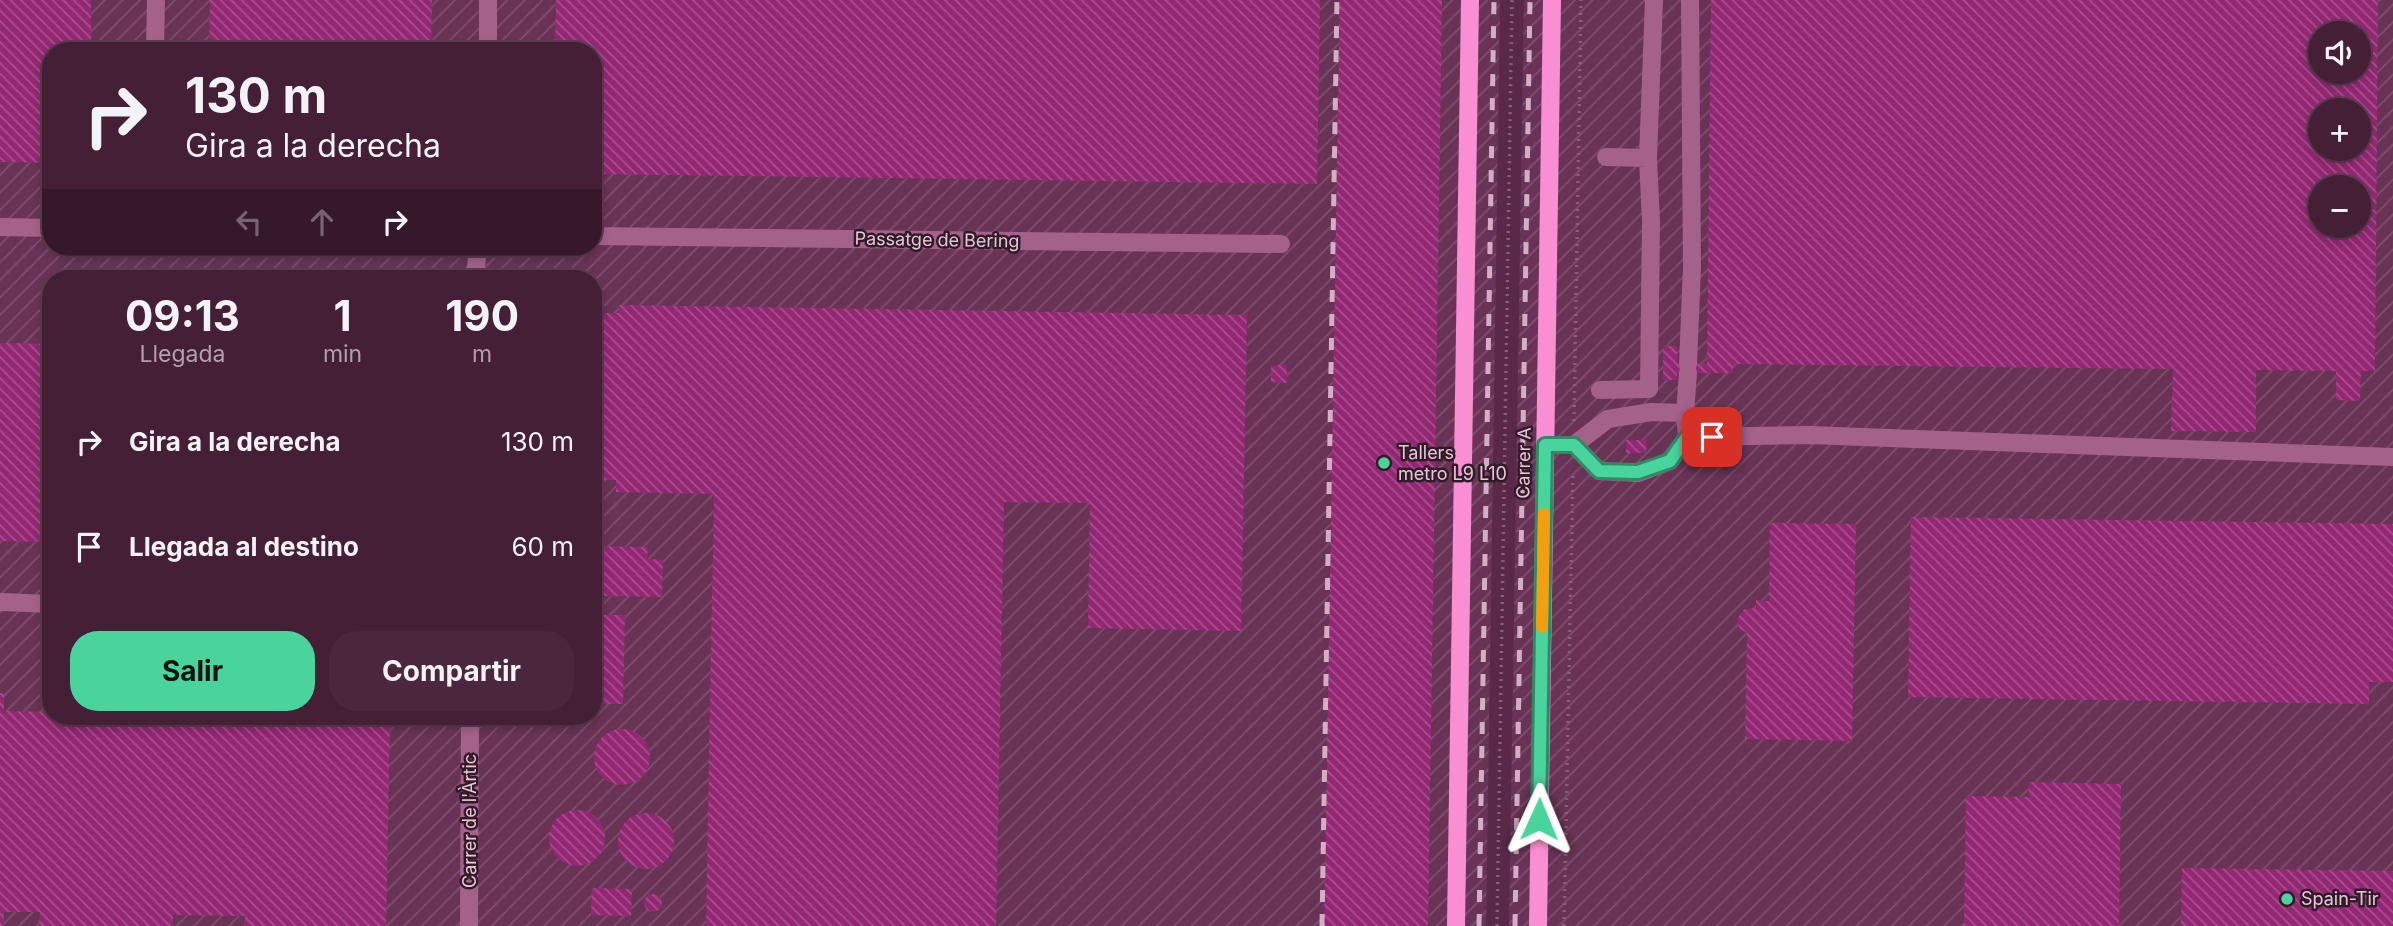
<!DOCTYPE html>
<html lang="es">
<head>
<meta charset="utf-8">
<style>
  :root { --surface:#441f36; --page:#4b273e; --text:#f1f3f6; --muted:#afa2ad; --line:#5c3d51; --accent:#49d49c }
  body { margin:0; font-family:Inter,sans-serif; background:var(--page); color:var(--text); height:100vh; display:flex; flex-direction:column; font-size:26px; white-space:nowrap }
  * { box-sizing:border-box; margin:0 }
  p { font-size:23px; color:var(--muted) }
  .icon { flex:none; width:38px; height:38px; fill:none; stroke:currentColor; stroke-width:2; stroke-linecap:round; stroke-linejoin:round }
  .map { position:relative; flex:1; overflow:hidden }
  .side { position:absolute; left:42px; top:270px; width:560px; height:455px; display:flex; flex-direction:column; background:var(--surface); border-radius:28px; box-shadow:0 4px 10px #0003,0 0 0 2px var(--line) }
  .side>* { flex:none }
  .guide { position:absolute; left:42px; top:42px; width:560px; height:214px; border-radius:28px; box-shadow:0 4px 10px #0003,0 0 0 2px var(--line); background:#441f36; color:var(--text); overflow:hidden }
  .fabs { position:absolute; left:2308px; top:21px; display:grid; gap:14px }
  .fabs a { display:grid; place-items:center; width:63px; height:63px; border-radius:50%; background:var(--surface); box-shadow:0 4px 10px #0003,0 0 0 2px var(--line); font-size:35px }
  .pin { position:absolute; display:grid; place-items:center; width:60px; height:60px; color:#fff; margin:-30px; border-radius:14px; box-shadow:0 4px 10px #0006 }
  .me { position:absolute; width:77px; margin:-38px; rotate:1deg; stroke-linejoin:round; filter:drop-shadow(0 0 5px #0008) }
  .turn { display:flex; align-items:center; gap:24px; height:147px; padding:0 28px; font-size:32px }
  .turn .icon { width:91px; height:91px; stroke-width:2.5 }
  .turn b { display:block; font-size:49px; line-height:60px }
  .lanes { display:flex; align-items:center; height:66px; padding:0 28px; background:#0003; justify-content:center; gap:35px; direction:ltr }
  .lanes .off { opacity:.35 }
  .eta { display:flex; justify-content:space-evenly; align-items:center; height:119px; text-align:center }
  .eta b { font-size:42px; font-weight:700; line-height:49px }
  .primary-button { display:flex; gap:14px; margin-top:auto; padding:14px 28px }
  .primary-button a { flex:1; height:80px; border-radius:28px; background:var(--accent); color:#111; font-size:28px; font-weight:700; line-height:80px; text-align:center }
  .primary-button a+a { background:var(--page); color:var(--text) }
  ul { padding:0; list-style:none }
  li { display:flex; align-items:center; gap:21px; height:105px; padding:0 28px }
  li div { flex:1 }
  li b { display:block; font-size:26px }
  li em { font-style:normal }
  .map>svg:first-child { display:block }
  .industrial { fill:url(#industrial-furrows); fill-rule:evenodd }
  .building { fill:url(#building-back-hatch); fill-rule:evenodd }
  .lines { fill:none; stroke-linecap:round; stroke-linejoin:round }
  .path { stroke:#895e78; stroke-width:3.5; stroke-dasharray:2 5; stroke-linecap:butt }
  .minor { stroke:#a4628b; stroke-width:18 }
  .major { stroke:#fa8ed2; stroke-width:18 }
  .rail { stroke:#d2b0c3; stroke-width:5; stroke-dasharray:12 12; stroke-linecap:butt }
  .route-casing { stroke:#2f8a65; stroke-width:18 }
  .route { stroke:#49d49c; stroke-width:12 }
  .slow { stroke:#f59e0b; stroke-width:12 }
  .poi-dot { fill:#49d49c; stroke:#321b29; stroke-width:2.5 }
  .labels { text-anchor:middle; stroke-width:5; stroke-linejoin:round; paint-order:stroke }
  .street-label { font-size:18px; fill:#e6c7d8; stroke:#321b29 }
  .poi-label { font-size:18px; fill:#e6c7d8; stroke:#321b29; text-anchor:start }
</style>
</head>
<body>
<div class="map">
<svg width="2393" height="926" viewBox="0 0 2393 926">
  <defs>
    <pattern id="industrial-furrows" width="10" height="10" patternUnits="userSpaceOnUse" patternTransform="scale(1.75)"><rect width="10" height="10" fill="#693355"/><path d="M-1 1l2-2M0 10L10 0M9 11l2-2" fill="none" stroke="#7e4f6d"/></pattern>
    <pattern id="building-back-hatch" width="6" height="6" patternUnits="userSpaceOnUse" patternTransform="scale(1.75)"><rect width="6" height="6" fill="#942773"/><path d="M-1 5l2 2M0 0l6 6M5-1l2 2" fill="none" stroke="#a84f8d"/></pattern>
  </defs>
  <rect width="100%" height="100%" fill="#5a2948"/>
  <path class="industrial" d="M 0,0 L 1500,0 L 1486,926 L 0,926 ZM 51,51 L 593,51 L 593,247 L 51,247 ZM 51,278 L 593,278 L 593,716 L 51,716 Z
    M 1524,0 L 2393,0 L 2393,926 L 1509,926 ZM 2320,33 L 2359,33 L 2359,72 L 2320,72 ZM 2320,110 L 2359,110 L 2359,149 L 2320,149 ZM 2320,187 L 2359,187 L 2359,226 L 2320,226 Z"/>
  <path class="building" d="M 0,0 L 91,0 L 91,51 L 51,51 L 51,163 L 0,162 Z
    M 210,0 L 432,0 L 431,51 L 209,51 Z
    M 556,0 L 1320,0 L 1317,184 L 593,174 L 593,51 L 555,51 Z
    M 1340,0 L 1442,0 L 1428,926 L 1324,926 Z
    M 1711,0 L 2378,0 L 2375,371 L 2361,371 L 2360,401 L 2336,400 L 2336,371 L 2256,370 L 2256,432 L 2171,431 L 2173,369 L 1733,364 L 1733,373 L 1677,373 L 1677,380 L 1663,380 L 1663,346 L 1677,346 L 1677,363 L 1707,364 ZM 2320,33 L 2359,33 L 2359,72 L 2320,72 ZM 2320,110 L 2359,110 L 2359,149 L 2320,149 ZM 2320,187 L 2359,187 L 2359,226 L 2320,226 Z
    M 619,305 L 1247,315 L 1241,631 L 1088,628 L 1090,503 L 1004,502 L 996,926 L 706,926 L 714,494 L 616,492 L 616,480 L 593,480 L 593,313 L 619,313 Z
    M 0,343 L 51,344 L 51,542 L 0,541 Z
    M 1271,365 L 1287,365 L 1287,383 L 1271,382 Z
    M 1626,440 L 1647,440 L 1646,453 L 1626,453 Z
    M 1911,517 L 2393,524 L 2393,682 L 2369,682 L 2369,704 L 1908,697 Z
    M 1770,523 L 1856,524 L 1852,741 L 1745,739 L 1747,633 L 1739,628 L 1737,619 L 1744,609 L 1756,608 L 1756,600 L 1769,601 Z
    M 593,546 L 648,547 L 647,559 L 663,560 L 662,597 L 593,596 Z
    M 593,615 L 625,615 L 623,704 L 593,704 Z
    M 0,693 L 4,694 L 4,711 L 51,712 L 51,716 L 390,719 L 386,926 L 244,926 L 245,916 L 173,915 L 173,926 L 39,926 L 40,912 L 4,912 L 4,926 L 0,926 Z
    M594 757a28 28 0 1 1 56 0a28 28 0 1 1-56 0Z
    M 2029,782 L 2121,784 L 2119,926 L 1964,926 L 1966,796 L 2029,797 Z
    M549 838a28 28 0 1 1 56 0a28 28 0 1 1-56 0Z
    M618 841a28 28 0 1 1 56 0a28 28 0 1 1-56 0Z
    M 2182,868 L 2393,871 L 2393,926 L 2181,926 Z
    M 592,888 L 632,889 L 631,916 L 591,915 Z
    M644 903a9 9 0 1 1 18 0a9 9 0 1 1-18 0Z"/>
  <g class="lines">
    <path class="path" d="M 1574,421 L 1581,0
      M 1497,926 L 1512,0
      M 1564,926 L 1573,471"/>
    <path class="minor" d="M 155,51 L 156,0
      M 488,51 L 488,0
      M 1648,158 L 1654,0
      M 0,227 L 51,228
      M 593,236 L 1281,244
      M 475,278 L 478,247
      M 1688,364 L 1692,267 L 1690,0
      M 1688,373 L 1685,413 L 1687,437 L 1810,435 L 2393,457
      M 1600,390 L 1649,389 L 1651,222 L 1648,158 L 1606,157
      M 1545,445 L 1574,445 L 1608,419 L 1651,412 L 1685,413
      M 1574,445 L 1599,471 L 1638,473 L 1670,461 L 1687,437
      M 0,602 L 51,604
      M 469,926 L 470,716"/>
    <path class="major" d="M 1456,926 L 1470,0
      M 1538,926 L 1552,0"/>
    <path class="rail" d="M 1322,926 L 1337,0
      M 1479,926 L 1494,0
      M 1515,926 L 1530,0"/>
  </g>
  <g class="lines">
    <g class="route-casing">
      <path id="route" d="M 1539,819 L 1545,445 L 1574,445 L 1599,471 L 1638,472 L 1670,461 L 1687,437 L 1712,437"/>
    </g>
    <use href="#route" class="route"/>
    <path class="slow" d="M 1542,627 L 1544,514"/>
  </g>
  <g class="poi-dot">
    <circle cx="1384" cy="463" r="7"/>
    <circle cx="2287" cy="899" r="7"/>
  </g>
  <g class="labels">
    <g class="street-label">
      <text transform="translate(937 240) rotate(1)" y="6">Passatge de Bering</text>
      <text transform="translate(1524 463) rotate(-89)" y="6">Carrer A</text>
      <text transform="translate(470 821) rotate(-90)" y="6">Carrer de l'Àrtic</text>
    </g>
    <g class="poi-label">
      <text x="1398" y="459">Tallers<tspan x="1398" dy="21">metro L9 L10</tspan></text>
      <text x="2301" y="905">Spain-Tir</text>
    </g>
  </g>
</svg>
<div class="fabs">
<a><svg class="icon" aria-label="sound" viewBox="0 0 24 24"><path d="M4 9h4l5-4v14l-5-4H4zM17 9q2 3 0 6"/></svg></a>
<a>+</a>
<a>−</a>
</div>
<div class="pin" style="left:1712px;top:437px;background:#d93025"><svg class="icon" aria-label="arrive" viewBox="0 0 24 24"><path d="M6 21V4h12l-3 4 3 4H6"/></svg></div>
<svg class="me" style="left:1539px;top:819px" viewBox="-20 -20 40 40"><path d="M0-17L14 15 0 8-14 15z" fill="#49d49c" stroke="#fff" stroke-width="4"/></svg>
<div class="guide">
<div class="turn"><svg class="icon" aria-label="right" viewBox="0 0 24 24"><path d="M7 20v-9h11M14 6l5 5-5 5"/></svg><div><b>130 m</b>Gira a la derecha</div></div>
<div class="lanes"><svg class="icon off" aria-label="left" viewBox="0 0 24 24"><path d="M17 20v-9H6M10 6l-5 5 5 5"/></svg><svg class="icon off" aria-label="ahead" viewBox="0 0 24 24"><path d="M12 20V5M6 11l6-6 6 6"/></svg><svg class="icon" aria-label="right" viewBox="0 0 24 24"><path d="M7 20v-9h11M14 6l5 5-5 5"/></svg></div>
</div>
<section class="side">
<div class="eta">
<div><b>09:13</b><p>Llegada</p></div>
<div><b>1</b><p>min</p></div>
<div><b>190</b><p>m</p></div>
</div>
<ul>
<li><svg class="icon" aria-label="right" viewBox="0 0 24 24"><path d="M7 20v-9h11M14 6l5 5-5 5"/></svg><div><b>Gira a la derecha</b></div><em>130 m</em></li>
<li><svg class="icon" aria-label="arrive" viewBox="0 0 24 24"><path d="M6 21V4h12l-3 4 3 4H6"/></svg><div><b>Llegada al destino</b></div><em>60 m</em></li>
</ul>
<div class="primary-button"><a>Salir</a><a>Compartir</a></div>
</section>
</div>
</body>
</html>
